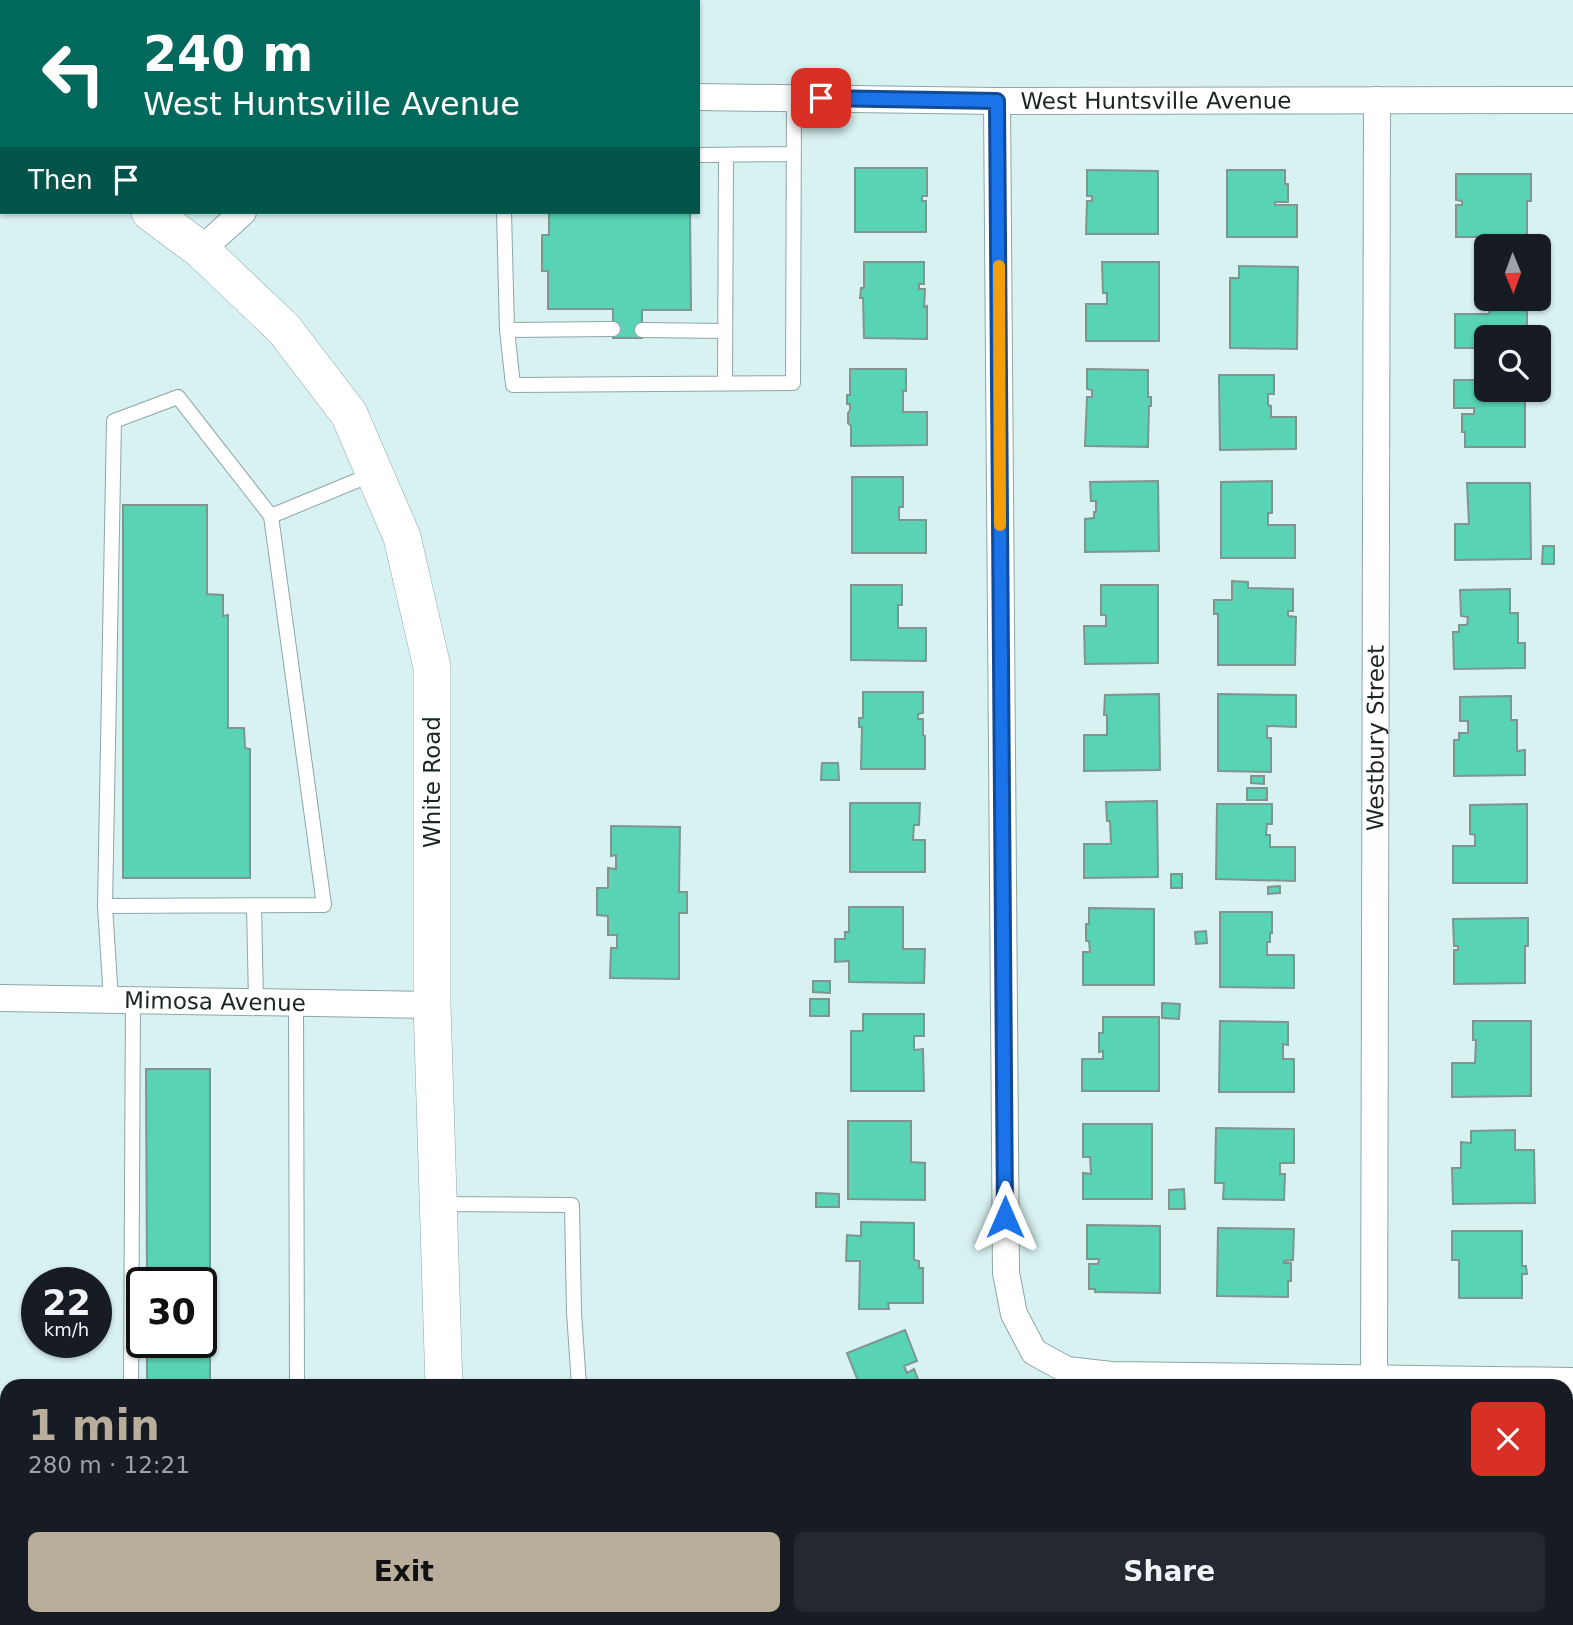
<!DOCTYPE html>
<html lang="en">
<head>
<meta charset="utf-8">
<style>
  :root { --surface:#171b24; --page:#242831; --text:#f1f3f6; --muted:#9ea1a6; --accent:#b9ae9b }
  body { margin:0; font-family:"DejaVu Sans",sans-serif; background:var(--page); color:var(--text); height:100vh; display:flex; flex-direction:column; font-size:26px; white-space:nowrap }
  * { box-sizing:border-box; margin:0 }
  p { font-size:23px; color:var(--muted) }
  .icon { flex:none; width:38px; height:38px; fill:none; stroke:currentColor; stroke-width:2; stroke-linecap:round; stroke-linejoin:round }
  .map { position:relative; flex:1; overflow:hidden }
  .details { position:absolute; left:0px; top:1379px; width:1573px; height:247px; display:flex; flex-direction:column; background:var(--surface); border-radius:21px 21px 0 0; box-shadow:0 2px 5px #0004 }
  .details>* { flex:none }
  .hud { position:absolute; left:0px; top:0px; width:700px; height:214px; box-shadow:0 2px 5px #0004; background:#00695c; color:#fff; overflow:hidden }
  .needle { width:46px; rotate:179deg }
  .controls { position:absolute; left:1474px; top:234px; display:grid; gap:14px }
  .controls a { display:grid; place-items:center; width:77px; height:77px; border-radius:10px; background:var(--surface); box-shadow:0 2px 5px #0004; font-size:35px }
  .speed { position:absolute; left:21px; top:1267px; display:flex; gap:14px; font-size:35px; font-weight:700; text-align:center }
  .speed>* { display:grid; place-content:center; width:91px; height:91px; border-radius:50%; background:var(--surface); box-shadow:0 2px 5px #0004; line-height:1 }
  .speed small { font-size:18px; font-weight:400 }
  .speed .limit { border:4px solid #111; border-radius:10px; background:#fff; color:#111 }
  .pin { position:absolute; display:grid; place-items:center; width:60px; height:60px; color:#fff; margin:-30px; border-radius:14px; box-shadow:0 4px 10px #0006 }
  .me { position:absolute; width:77px; margin:-38px; rotate:0deg; stroke-linejoin:round; filter:drop-shadow(0 0 5px #0008) }
  .turn { display:flex; align-items:center; gap:24px; height:147px; padding:0 28px; font-size:32px }
  .turn .icon { width:91px; height:91px; stroke-width:2.5 }
  .turn b { display:block; font-size:49px; line-height:60px }
  .then { display:flex; align-items:center; height:66px; padding:0 28px; background:#0003; gap:14px; font-size:26px }
  .round { display:grid; place-items:center; flex:none; width:74px; height:74px; border-radius:10px; background:var(--page) }
  .head { display:flex; align-items:center; justify-content:space-between; height:119px; padding:0 28px }
  h1 { font-size:42px; font-weight:700; line-height:52px; color:var(--accent) }
  .action { display:flex; gap:14px; margin-top:auto; padding:14px 28px }
  .action a { flex:1; height:80px; border-radius:10px; background:var(--accent); color:#111; font-size:28px; font-weight:700; line-height:80px; text-align:center }
  .action a+a { background:var(--page); color:var(--text) }
  .map>svg:first-child { display:block }
  .building { fill:#58d3b3; stroke:#7f958e; stroke-width:2 }
  .lines { fill:none; stroke-linecap:round; stroke-linejoin:round }
  .lane-casing { stroke:#8ea6a6; stroke-width:16 }
  .street-casing { stroke:#8ea6a6; stroke-width:28 }
  .secondary-casing { stroke:#8ea6a6; stroke-width:38 }
  .lane { stroke:#fff; stroke-width:14 }
  .street { stroke:#fff; stroke-width:26 }
  .secondary { stroke:#fff; stroke-width:37 }
  .route-casing { stroke:#114b97; stroke-width:18 }
  .route { stroke:#1a73e8; stroke-width:12 }
  .slow { stroke:#f59e0b; stroke-width:12 }
  .labels { text-anchor:middle; stroke-width:6; stroke-linejoin:round; paint-order:stroke }
  .street-label { font-size:23px; fill:#1b2424; stroke:#fff }
</style>
</head>
<body>
<div class="map">
<svg width="1573" height="1625" viewBox="0 0 1573 1625">
  <rect width="100%" height="100%" fill="#d8f2f1"/>
  <path class="building" d="M 855,168 L 927,168 L 927,196 L 922,196 L 922,201 L 926,201 L 926,232 L 855,232 Z
    M 1087,170 L 1158,171 L 1158,234 L 1086,234 L 1087,201 L 1092,201 L 1092,196 L 1087,196 Z
    M 1227,170 L 1285,170 L 1285,184 L 1288,184 L 1288,202 L 1275,202 L 1275,205 L 1297,205 L 1297,237 L 1227,237 Z
    M 1456,174 L 1531,174 L 1531,201 L 1527,201 L 1527,237 L 1456,237 L 1456,205 L 1462,205 L 1462,201 L 1456,200 Z
    M 549,212 L 690,212 L 691,310 L 642,310 L 642,338 L 613,338 L 613,309 L 548,309 L 548,271 L 542,271 L 542,235 L 549,235 Z
    M 864,262 L 924,262 L 924,284 L 919,284 L 919,289 L 925,289 L 924,307 L 927,306 L 927,339 L 864,338 L 863,298 L 860,298 L 861,288 L 864,288 Z
    M 1102,262 L 1159,262 L 1159,341 L 1086,341 L 1086,304 L 1107,304 L 1107,293 L 1103,293 Z
    M 1239,266 L 1298,267 L 1297,349 L 1230,348 L 1230,278 L 1239,278 Z
    M 1481,268 L 1486,268 L 1486,298 L 1482,297 Z
    M 1489,299 L 1527,299 L 1527,338 L 1486,338 L 1486,348 L 1455,348 L 1455,314 L 1489,314 Z
    M 850,369 L 906,369 L 906,391 L 903,391 L 903,412 L 927,412 L 927,445 L 851,446 L 851,426 L 848,423 L 848,413 L 850,410 L 850,404 L 847,404 L 847,395 L 850,395 Z
    M 1087,369 L 1148,370 L 1148,397 L 1151,397 L 1151,406 L 1149,406 L 1148,447 L 1085,446 L 1087,397 L 1092,397 L 1092,390 L 1087,389 Z
    M 1219,375 L 1274,375 L 1274,394 L 1268,394 L 1268,405 L 1271,406 L 1271,417 L 1296,417 L 1296,449 L 1220,450 Z
    M 1454,380 L 1486,380 L 1486,390 L 1525,390 L 1525,447 L 1465,447 L 1465,432 L 1462,432 L 1462,414 L 1474,414 L 1474,408 L 1454,408 Z
    M 852,477 L 903,477 L 903,507 L 899,507 L 899,520 L 926,520 L 926,553 L 852,553 Z
    M 1158,481 L 1159,551 L 1085,552 L 1085,519 L 1094,518 L 1094,512 L 1096,512 L 1096,501 L 1091,501 L 1090,482 Z
    M 1272,481 L 1272,513 L 1268,513 L 1268,525 L 1295,525 L 1295,558 L 1221,558 L 1221,482 Z
    M 1467,483 L 1530,483 L 1531,559 L 1455,560 L 1455,524 L 1469,524 Z
    M 123,505 L 207,505 L 207,594 L 223,595 L 223,616 L 228,615 L 228,728 L 244,728 L 245,748 L 250,749 L 250,878 L 123,878 Z
    M 1543,546 L 1554,546 L 1554,564 L 1542,564 Z
    M 1232,581 L 1248,582 L 1248,588 L 1293,589 L 1293,611 L 1288,611 L 1288,616 L 1296,617 L 1295,665 L 1218,665 L 1218,614 L 1214,614 L 1214,600 L 1232,600 Z
    M 851,585 L 902,585 L 902,605 L 898,605 L 898,628 L 926,628 L 926,661 L 851,660 Z
    M 1101,585 L 1158,585 L 1158,663 L 1085,664 L 1084,626 L 1106,626 L 1106,615 L 1101,615 Z
    M 1510,589 L 1510,613 L 1518,613 L 1518,643 L 1525,643 L 1525,668 L 1454,669 L 1453,632 L 1459,632 L 1459,625 L 1467,625 L 1468,617 L 1461,616 L 1460,590 Z
    M 863,692 L 923,692 L 923,713 L 918,714 L 918,719 L 923,719 L 923,735 L 925,736 L 925,769 L 861,769 L 862,727 L 859,727 L 859,718 L 863,718 Z
    M 1159,694 L 1160,770 L 1084,771 L 1084,735 L 1107,735 L 1107,715 L 1104,715 L 1105,695 Z
    M 1218,694 L 1296,695 L 1296,727 L 1267,726 L 1267,738 L 1271,738 L 1271,772 L 1218,771 Z
    M 1511,696 L 1511,720 L 1517,720 L 1517,751 L 1525,750 L 1525,775 L 1454,776 L 1454,740 L 1459,740 L 1459,733 L 1468,733 L 1468,721 L 1460,721 L 1460,697 Z
    M 822,763 L 838,763 L 839,780 L 821,780 Z
    M 1251,776 L 1264,776 L 1264,784 L 1251,783 Z
    M 1247,788 L 1267,788 L 1267,800 L 1247,800 Z
    M 1157,801 L 1158,877 L 1084,878 L 1084,844 L 1111,844 L 1110,821 L 1107,821 L 1106,802 Z
    M 850,803 L 920,803 L 919,825 L 914,825 L 913,840 L 925,840 L 925,872 L 850,872 Z
    M 1217,804 L 1272,804 L 1272,824 L 1267,824 L 1266,835 L 1270,835 L 1270,847 L 1295,847 L 1295,881 L 1216,879 Z
    M 1527,804 L 1527,883 L 1453,883 L 1453,846 L 1475,846 L 1475,835 L 1470,834 L 1470,805 Z
    M 611,826 L 680,827 L 679,892 L 687,892 L 687,913 L 679,913 L 679,979 L 610,978 L 611,948 L 617,948 L 617,935 L 608,935 L 608,916 L 597,915 L 597,888 L 608,888 L 608,868 L 616,869 L 616,855 L 611,856 Z
    M 1171,874 L 1182,874 L 1182,888 L 1171,888 Z
    M 1280,886 L 1280,893 L 1268,894 L 1268,887 Z
    M 849,907 L 903,907 L 903,949 L 925,949 L 924,983 L 849,982 L 849,961 L 835,962 L 835,939 L 845,939 L 845,932 L 849,932 Z
    M 1089,908 L 1154,909 L 1154,985 L 1083,985 L 1083,952 L 1090,952 L 1089,941 L 1086,941 L 1086,924 L 1089,924 Z
    M 1220,912 L 1272,912 L 1272,933 L 1270,933 L 1270,942 L 1267,942 L 1267,955 L 1294,955 L 1294,988 L 1220,987 Z
    M 1528,918 L 1528,946 L 1525,946 L 1525,983 L 1454,984 L 1454,950 L 1458,950 L 1458,946 L 1454,946 L 1453,919 Z
    M 1206,931 L 1207,943 L 1196,944 L 1195,932 Z
    M 813,981 L 830,981 L 830,993 L 813,992 Z
    M 810,999 L 829,999 L 829,1016 L 810,1016 Z
    M 1162,1003 L 1180,1004 L 1179,1019 L 1162,1018 Z
    M 863,1014 L 924,1014 L 924,1036 L 914,1036 L 914,1050 L 923,1049 L 924,1091 L 851,1091 L 851,1031 L 863,1031 Z
    M 1103,1017 L 1159,1017 L 1159,1091 L 1082,1091 L 1082,1059 L 1103,1059 L 1103,1051 L 1099,1052 L 1099,1033 L 1103,1033 Z
    M 1220,1021 L 1288,1022 L 1288,1045 L 1283,1044 L 1283,1059 L 1294,1059 L 1294,1092 L 1219,1092 Z
    M 1473,1021 L 1531,1021 L 1531,1096 L 1452,1097 L 1452,1063 L 1475,1063 L 1476,1040 L 1473,1040 Z
    M 146,1069 L 210,1069 L 210,1386 L 147,1386 L 147,1342 L 201,1342 L 201,1283 L 147,1283 Z
    M 848,1121 L 911,1121 L 911,1162 L 925,1163 L 925,1200 L 848,1199 Z
    M 1083,1124 L 1152,1124 L 1152,1199 L 1083,1199 L 1083,1173 L 1091,1174 L 1090,1157 L 1083,1157 Z
    M 1216,1128 L 1294,1129 L 1294,1163 L 1280,1163 L 1280,1174 L 1285,1174 L 1284,1200 L 1223,1199 L 1224,1183 L 1215,1183 Z
    M 1515,1130 L 1515,1150 L 1534,1150 L 1535,1203 L 1453,1204 L 1452,1168 L 1461,1168 L 1461,1142 L 1471,1143 L 1471,1131 Z
    M 1184,1189 L 1185,1209 L 1169,1209 L 1169,1190 Z
    M 816,1193 L 839,1194 L 839,1207 L 816,1207 Z
    M 861,1222 L 914,1223 L 914,1260 L 919,1261 L 919,1268 L 923,1268 L 923,1303 L 888,1303 L 889,1309 L 859,1309 L 860,1261 L 846,1261 L 847,1235 L 861,1236 Z
    M 1087,1225 L 1160,1226 L 1160,1293 L 1095,1292 L 1095,1289 L 1089,1289 L 1089,1264 L 1098,1264 L 1099,1259 L 1087,1259 Z
    M 1218,1228 L 1294,1229 L 1293,1260 L 1284,1261 L 1284,1263 L 1291,1263 L 1291,1281 L 1288,1281 L 1288,1297 L 1217,1296 Z
    M 1452,1231 L 1522,1231 L 1522,1266 L 1526,1266 L 1527,1274 L 1522,1274 L 1522,1298 L 1459,1298 L 1459,1260 L 1452,1260 Z
    M 905,1330 L 917,1361 L 904,1366 L 907,1373 L 914,1369 L 920,1384 L 922,1383 L 923,1386 L 860,1386 L 847,1353 Z"/>
  <g class="lines">
    <g class="lane-casing">
      <path id="lane" d="M 698,155 L 794,154
        M 504,212 L 507,330 L 513,385 L 793,383 L 794,98
        M 507,330 L 613,329
        M 642,330 L 724,331
        M 725,384 L 726,155
        M 105,906 L 324,905 L 271,516
        M 254,906 L 256,1002
        M 111,1000 L 105,906 L 114,421 L 178,397 L 271,516 L 373,474
        M 296,1002 L 297,1386
        M 439,1204 L 572,1205 L 574,1312 L 579,1386
        M 131,1386 L 133,999
        M 154,1619 L 154,1625
        M 295,1619 L 296,1625
        M 673,1619 L 676,1625"/>
    </g>
    <g class="street-casing">
      <g id="street">
        <path id="s1" d="M 698,97 L 997,101 L 1573,100"/>
        <path d="M 997,101 L 1006,1273 L 1014,1314 L 1034,1352 L 1067,1370 L 1111,1375 L 1573,1381"/>
        <path d="M 201,250 L 243,212"/>
        <path id="s2" d="M 0,998 L 432,1005"/>
        <path id="s3" d="M 1374,1377 L 1377,100"/>
      </g>
    </g>
    <g class="secondary-casing">
      <path id="secondary" d="M 0,125 L 2,125
        M 150,212 L 201,250 L 284,329 L 349,414 L 402,537 L 432,667 L 432,1005 L 444,1386
        M 526,1619 L 529,1625"/>
    </g>
    <use href="#lane" class="lane"/>
    <use href="#street" class="street"/>
    <use href="#secondary" class="secondary"/>
  </g>
  <g class="lines">
    <g class="route-casing">
      <path id="route" d="M 821,98 L 997,101 L 1005,1217"/>
    </g>
    <use href="#route" class="route"/>
    <path class="slow" d="M 999,266 L 1000,525"/>
  </g>
  <g class="labels">
    <g class="street-label">
      <text dy="8" stroke="none"><textPath href="#s1" startOffset="458">West Huntsville Avenue</textPath></text>
      <text dy="8" stroke="none"><textPath href="#s3" startOffset="639">Westbury Street</textPath></text>
      <text transform="translate(432 782) rotate(-90)" y="8">White Road</text>
      <text dy="8" stroke="none"><textPath href="#s2" startOffset="215">Mimosa Avenue</textPath></text>
    </g>
  </g>
</svg>
<div class="controls">
<a><svg class="needle" viewBox="-14 -14 28 28"><path d="M0-13l5 13h-10z" fill="#e53935"/><path d="M0 13l5-13h-10z" fill="#9ea1a6"/></svg></a>
<a><svg class="icon" aria-label="search" viewBox="0 0 24 24"><circle cx="10" cy="10" r="6"/><path d="M15 15l6 6"/></svg></a>
</div>
<div class="speed"><div>22<small>km/h</small></div><div class="limit">30</div></div>
<div class="pin" style="left:821px;top:98px;background:#d93025"><svg class="icon" aria-label="arrive" viewBox="0 0 24 24"><path d="M6 21V4h12l-3 4 3 4H6"/></svg></div>
<svg class="me" style="left:1005px;top:1217px" viewBox="-20 -20 40 40"><path d="M0-17L14 15 0 8-14 15z" fill="#1a73e8" stroke="#fff" stroke-width="4"/></svg>
<div class="hud">
<div class="turn"><svg class="icon" aria-label="left" viewBox="0 0 24 24"><path d="M17 20v-9H6M10 6l-5 5 5 5"/></svg><div><b>240 m</b>West Huntsville Avenue</div></div>
<div class="then">Then<svg class="icon" aria-label="arrive" viewBox="0 0 24 24"><path d="M6 21V4h12l-3 4 3 4H6"/></svg></div>
</div>
<section class="details">
<div class="head"><div><h1>1 min</h1><p>280 m · 12:21</p></div><a class="round" style="background:#d93025;color:#fff"><svg class="icon" aria-label="close" viewBox="0 0 24 24"><path d="M6 6l12 12M18 6L6 18"/></svg></a></div>
<div class="action"><a>Exit</a><a>Share</a></div>
</section>
</div>
</body>
</html>
